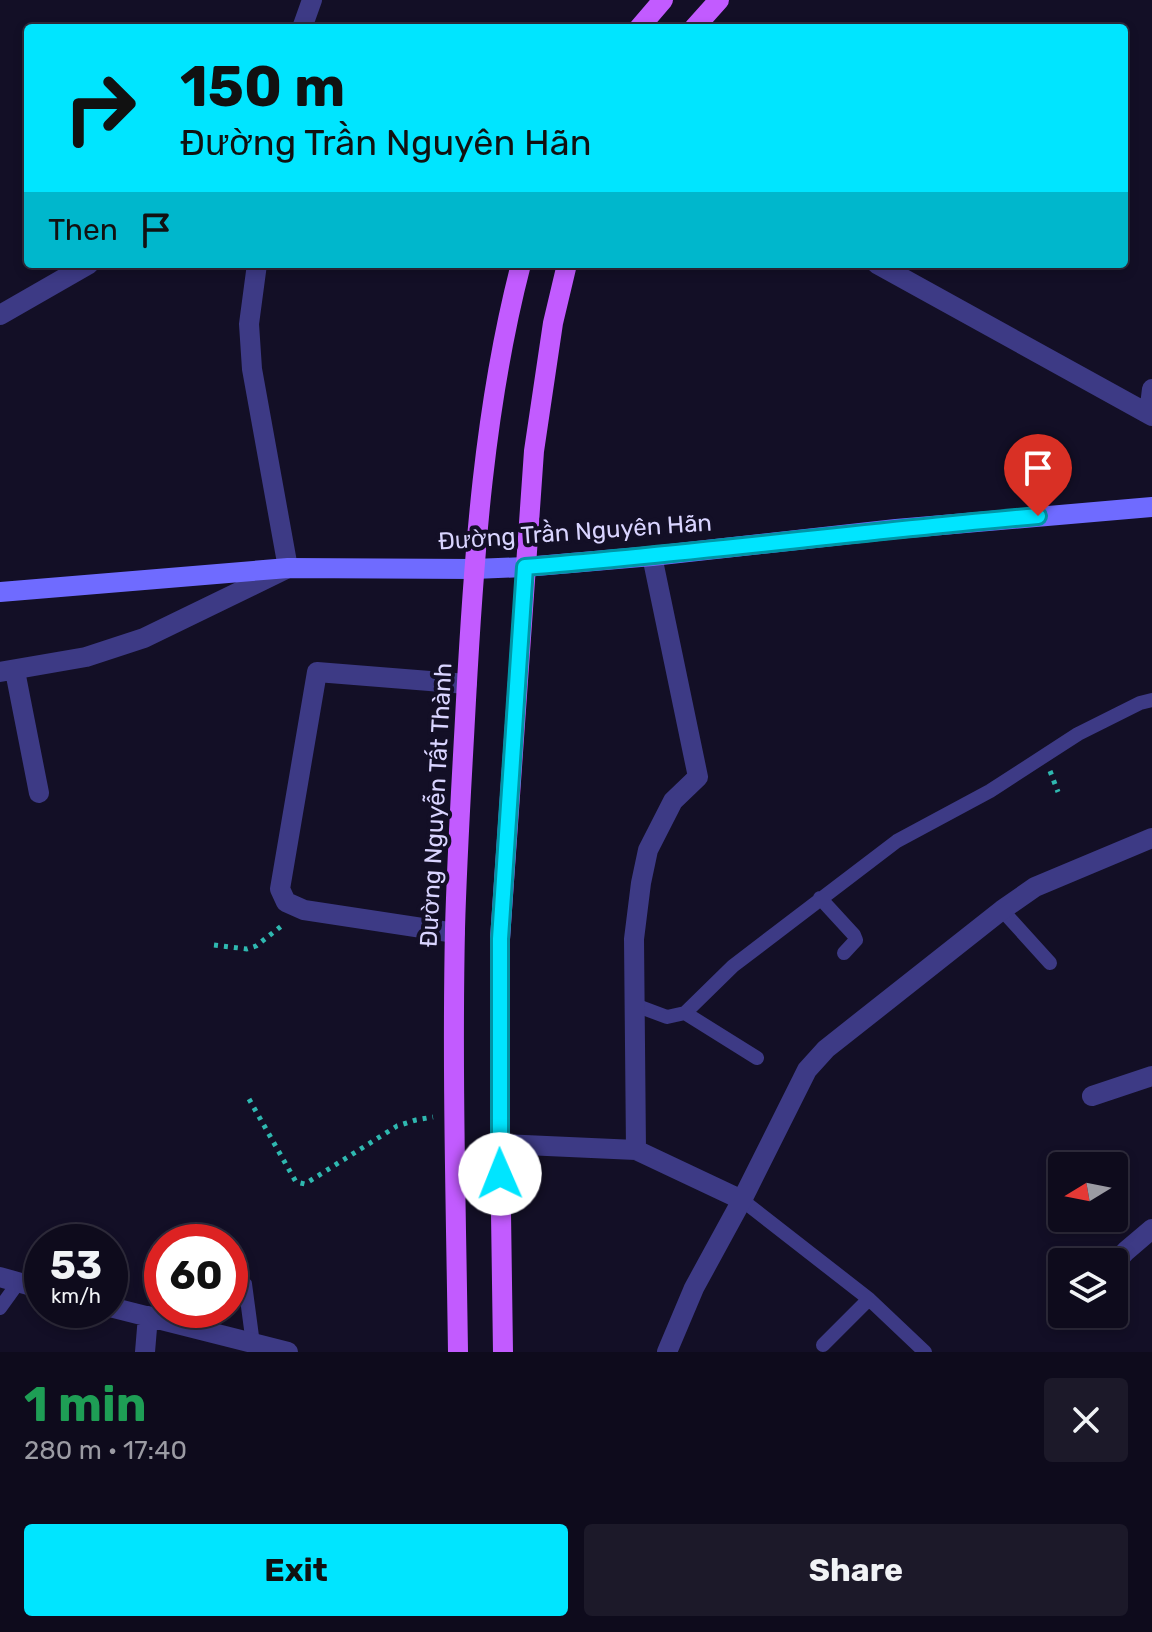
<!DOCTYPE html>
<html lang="en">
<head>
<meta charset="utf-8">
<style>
  :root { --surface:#0e0b1c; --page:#1c1929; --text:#f1f3f6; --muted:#9b9ba3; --line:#2e2b3b; --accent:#00e5ff }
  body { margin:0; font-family:Rubik,sans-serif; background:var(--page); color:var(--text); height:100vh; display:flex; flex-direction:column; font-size:30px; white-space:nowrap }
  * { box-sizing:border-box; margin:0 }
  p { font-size:26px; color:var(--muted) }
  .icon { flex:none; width:44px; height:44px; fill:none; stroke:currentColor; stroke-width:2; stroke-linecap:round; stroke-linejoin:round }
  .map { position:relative; height:1352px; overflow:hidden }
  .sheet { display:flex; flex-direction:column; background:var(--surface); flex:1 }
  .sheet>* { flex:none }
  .hud { position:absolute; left:24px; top:24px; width:1104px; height:244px; border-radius:8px; box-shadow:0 4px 12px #0003,0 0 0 2px var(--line); background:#00e5ff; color:#111; overflow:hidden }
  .needle { width:52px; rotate:260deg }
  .fabs { position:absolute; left:1048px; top:1152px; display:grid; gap:16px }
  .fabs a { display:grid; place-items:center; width:80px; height:80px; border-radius:8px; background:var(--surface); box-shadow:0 4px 12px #0003,0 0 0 2px var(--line); font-size:40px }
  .speed { position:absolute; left:24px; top:1224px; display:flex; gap:16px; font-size:40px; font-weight:700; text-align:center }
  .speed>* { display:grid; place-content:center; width:104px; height:104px; border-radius:50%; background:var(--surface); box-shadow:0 4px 12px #0003,0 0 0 2px var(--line); line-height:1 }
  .speed small { font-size:20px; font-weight:400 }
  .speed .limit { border:12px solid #d22; background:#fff; color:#111 }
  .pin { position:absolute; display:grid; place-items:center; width:68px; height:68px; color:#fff; margin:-82px -34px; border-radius:50% 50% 50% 0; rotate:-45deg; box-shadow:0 0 8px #0007 }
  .pin .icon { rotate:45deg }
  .me { position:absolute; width:88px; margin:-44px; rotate:359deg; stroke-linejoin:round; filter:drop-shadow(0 0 6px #0008) }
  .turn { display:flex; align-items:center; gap:28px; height:168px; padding:0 24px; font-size:36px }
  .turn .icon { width:104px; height:104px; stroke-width:2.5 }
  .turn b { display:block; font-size:56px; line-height:68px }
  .then { display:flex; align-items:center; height:76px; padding:0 24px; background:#0003; gap:16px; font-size:30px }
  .round { display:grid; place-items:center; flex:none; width:84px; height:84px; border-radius:8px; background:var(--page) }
  .overview { display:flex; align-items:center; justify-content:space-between; height:136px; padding:0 24px }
  h1 { font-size:48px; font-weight:700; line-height:60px; color:#1e9e55 }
  .cta { display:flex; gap:16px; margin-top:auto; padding:16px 24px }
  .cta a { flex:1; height:92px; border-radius:8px; background:var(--accent); color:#111; font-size:32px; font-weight:700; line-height:92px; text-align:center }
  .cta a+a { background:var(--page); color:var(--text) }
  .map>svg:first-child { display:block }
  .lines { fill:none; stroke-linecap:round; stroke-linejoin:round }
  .path { stroke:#2fb8b0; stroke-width:5; stroke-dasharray:4 6; stroke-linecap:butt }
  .lane { stroke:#3d3a85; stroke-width:14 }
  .street { stroke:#3d3a85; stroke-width:20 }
  .secondary { stroke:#6f6bff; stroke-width:20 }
  .primary { stroke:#c25bff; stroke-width:20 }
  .route-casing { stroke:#0095a6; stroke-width:20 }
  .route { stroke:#00e5ff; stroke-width:14 }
  .labels { text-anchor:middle; stroke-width:8; stroke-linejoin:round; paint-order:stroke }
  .street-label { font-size:24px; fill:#d9d4ff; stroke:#130f26 }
</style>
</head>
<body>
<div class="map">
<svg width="1152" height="1352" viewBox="0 0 1152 1352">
  <rect width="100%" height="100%" fill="#130f26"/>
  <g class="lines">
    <path class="path" d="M 1050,771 L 1058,792
      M 214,945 L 247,949 L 256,946 L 284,924
      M 249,1099 L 296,1182 L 305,1184 L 397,1126 L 416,1120 L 433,1117"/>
    <path class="lane" d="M 820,898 L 854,935 L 856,940 L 844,953
      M 1002,910 L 1050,963
      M 635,1005 L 667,1017 L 685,1013 L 733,966 L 897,841 L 990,791 L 1078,734 L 1140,703 L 1152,700
      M 685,1013 L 757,1058
      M 742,1200 L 869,1299 L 925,1352
      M 245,1284 L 253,1344
      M 0,1308 L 18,1283
      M 823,1345 L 869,1299"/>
    <path class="street" d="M 302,28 L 312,0
      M 877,264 L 1152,416
      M 0,315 L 89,264
      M 1149,414 L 1152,389
      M 15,671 L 39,793
      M 0,672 L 86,657 L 144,638 L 288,568 L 252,369 L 249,324 L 257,264
      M 455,933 L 304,910 L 286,902 L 280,889 L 317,672 L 467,684
      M 1092,1096 L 1152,1076
      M 500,1144 L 636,1150 L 742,1200
      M 636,1150 L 634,939 L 641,883 L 648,850 L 673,801 L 698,777 L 652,556
      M 1114,1264 L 1126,1251 L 1152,1229
      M 0,1277 L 42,1289
      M 110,1307 L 288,1352
      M 145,1352 L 148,1316
      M 667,1352 L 694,1288 L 742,1200 L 807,1070 L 826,1049 L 1002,910 L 1035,887 L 1152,838"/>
    <path class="secondary" d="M 0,592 L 288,568 L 474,569 L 525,567 L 652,556 L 896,529 L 1152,507"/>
    <path class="primary" d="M 639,28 L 663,0
      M 694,28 L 719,0
      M 458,1352 C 456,1211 452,1070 455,929 C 457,853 462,777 466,700 C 474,554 484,407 521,264
      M 503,1352 L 500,1144 L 500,939 L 534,451 L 553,323 L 567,264"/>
  </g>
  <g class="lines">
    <g class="route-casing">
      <path id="route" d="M 500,1174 L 500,939 L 525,567 C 696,553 867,531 1038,516"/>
    </g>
    <use href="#route" class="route"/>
  </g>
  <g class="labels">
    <g class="street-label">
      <text transform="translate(575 532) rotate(-4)" y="8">Đường Trần Nguyên Hãn</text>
      <text transform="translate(436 805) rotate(-87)" y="8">Đường Nguyễn Tất Thành</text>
    </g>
  </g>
</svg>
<div class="fabs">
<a><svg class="needle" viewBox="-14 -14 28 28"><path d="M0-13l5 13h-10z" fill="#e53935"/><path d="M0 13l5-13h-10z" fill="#9b9ba3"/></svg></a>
<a><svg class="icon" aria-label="layers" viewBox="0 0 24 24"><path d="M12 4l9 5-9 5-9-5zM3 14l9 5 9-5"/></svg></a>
</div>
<div class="speed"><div>53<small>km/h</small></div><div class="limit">60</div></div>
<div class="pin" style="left:1038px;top:516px;background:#d93025"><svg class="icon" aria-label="arrive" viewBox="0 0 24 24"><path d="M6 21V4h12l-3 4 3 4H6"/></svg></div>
<svg class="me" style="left:500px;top:1174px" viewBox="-20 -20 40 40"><circle r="19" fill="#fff"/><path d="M0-13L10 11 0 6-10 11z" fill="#00e5ff"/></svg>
<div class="hud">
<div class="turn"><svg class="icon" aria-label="right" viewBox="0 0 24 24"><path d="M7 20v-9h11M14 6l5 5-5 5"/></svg><div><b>150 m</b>Đường Trần Nguyên Hãn</div></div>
<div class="then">Then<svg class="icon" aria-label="arrive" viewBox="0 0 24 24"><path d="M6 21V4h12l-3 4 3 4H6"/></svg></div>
</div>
</div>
<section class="sheet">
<div class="overview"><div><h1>1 min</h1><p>280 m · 17:40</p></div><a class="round"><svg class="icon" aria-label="close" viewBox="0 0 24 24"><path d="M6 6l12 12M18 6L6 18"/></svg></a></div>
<div class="cta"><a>Exit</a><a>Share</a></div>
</section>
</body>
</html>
